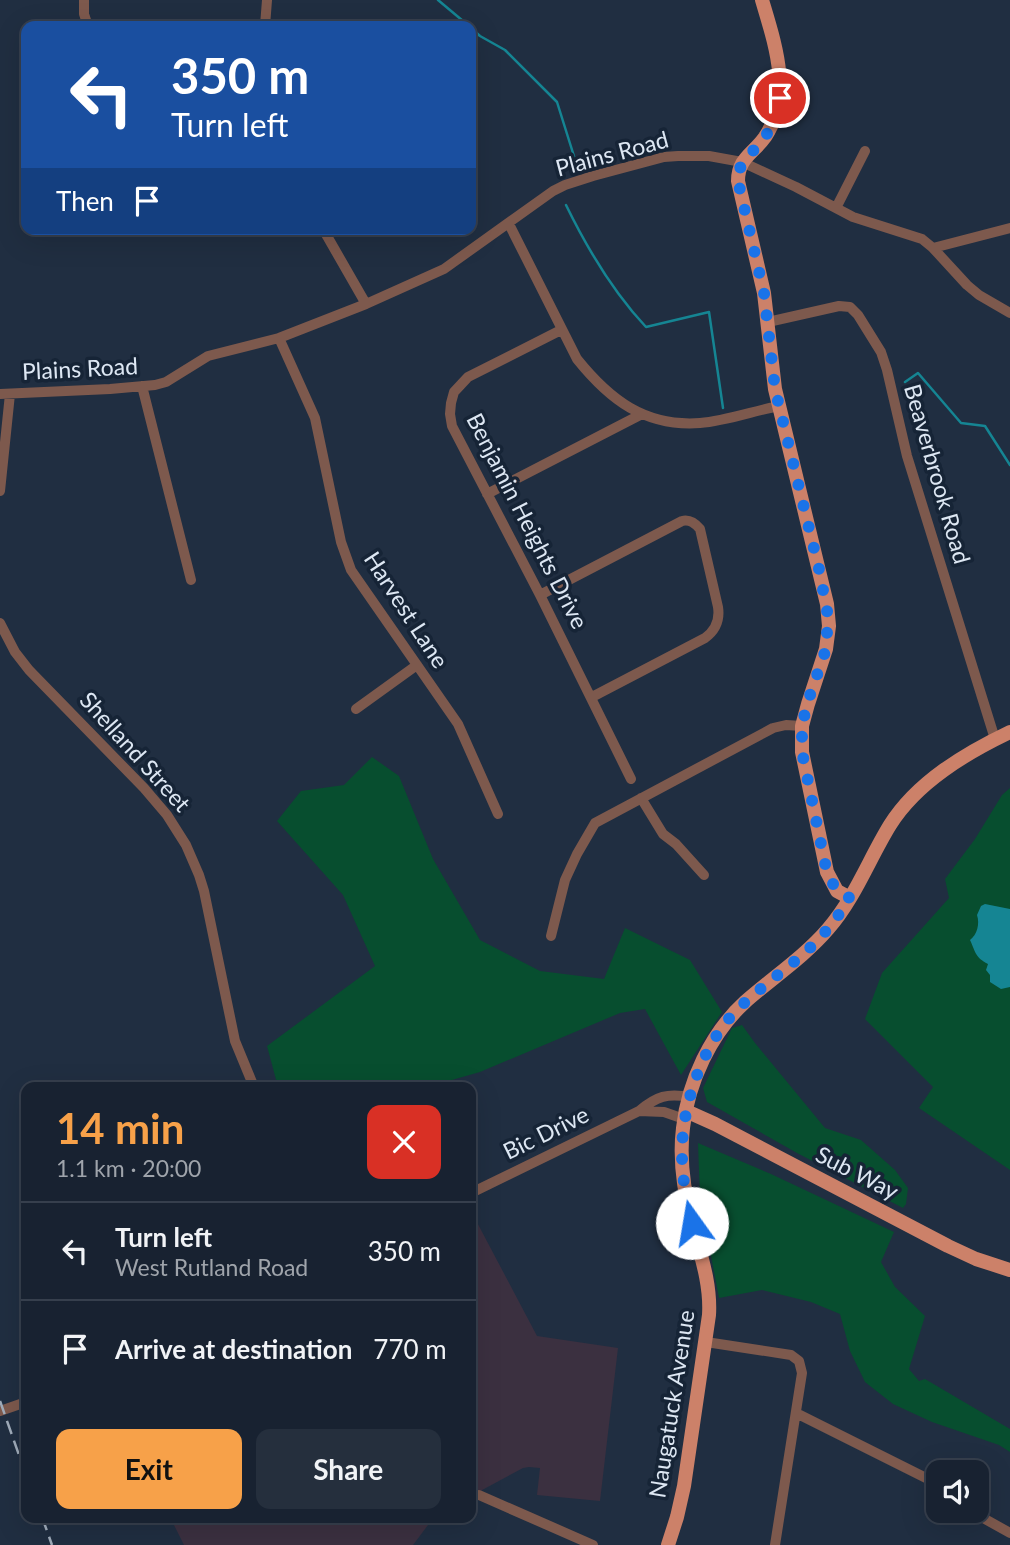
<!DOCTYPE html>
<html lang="en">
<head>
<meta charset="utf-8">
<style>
  :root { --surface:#182231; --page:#252f3d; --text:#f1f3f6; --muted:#9fa4ab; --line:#363f4d; --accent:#f7a149 }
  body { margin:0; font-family:Lato,sans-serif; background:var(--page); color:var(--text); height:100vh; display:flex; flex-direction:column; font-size:26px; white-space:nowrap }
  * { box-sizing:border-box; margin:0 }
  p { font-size:23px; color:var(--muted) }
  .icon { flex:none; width:38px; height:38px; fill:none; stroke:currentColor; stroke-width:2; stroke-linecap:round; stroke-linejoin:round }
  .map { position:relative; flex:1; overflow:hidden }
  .details { position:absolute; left:21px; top:1082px; width:455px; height:441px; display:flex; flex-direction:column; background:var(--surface); border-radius:14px; box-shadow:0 7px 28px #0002,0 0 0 2px var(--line) }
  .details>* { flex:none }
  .guide { position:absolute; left:21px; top:21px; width:455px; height:214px; border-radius:14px; box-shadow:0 7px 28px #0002,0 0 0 2px var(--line); background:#1a4fa0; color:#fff; overflow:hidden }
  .controls { position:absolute; left:926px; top:1460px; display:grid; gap:14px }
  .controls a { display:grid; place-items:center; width:63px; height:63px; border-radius:14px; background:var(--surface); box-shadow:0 7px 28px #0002,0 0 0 2px var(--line); font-size:35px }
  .pin { position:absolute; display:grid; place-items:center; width:60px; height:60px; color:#fff; margin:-30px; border:4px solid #fff; border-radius:50%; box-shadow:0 2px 7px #0007 }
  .me { position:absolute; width:77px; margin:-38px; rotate:347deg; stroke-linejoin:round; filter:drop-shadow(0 0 5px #0008) }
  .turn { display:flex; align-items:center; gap:24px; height:147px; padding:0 35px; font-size:32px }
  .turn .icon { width:91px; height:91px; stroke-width:2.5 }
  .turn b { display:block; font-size:49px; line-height:60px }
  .then { display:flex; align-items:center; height:66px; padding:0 35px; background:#0003; gap:14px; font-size:26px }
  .round { display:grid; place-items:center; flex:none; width:74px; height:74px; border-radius:14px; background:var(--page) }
  .head { display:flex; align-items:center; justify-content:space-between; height:119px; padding:0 35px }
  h1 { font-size:42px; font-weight:700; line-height:52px; color:var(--accent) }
  .primary-button { display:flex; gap:14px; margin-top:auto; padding:14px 35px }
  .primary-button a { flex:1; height:80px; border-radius:14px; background:var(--accent); color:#111; font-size:28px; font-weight:700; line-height:80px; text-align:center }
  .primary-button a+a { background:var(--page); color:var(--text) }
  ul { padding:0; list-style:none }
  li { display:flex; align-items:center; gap:21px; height:98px; padding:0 35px; border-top:2px solid var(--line) }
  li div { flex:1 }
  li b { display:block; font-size:26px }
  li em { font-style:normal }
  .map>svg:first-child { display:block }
  .commercial { fill:#3b3040 }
  .green { fill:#074e2f }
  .water { fill:#158593 }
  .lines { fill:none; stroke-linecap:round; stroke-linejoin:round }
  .stream { stroke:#158593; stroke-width:2.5 }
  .minor { stroke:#7d594d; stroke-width:10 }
  .major { stroke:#cc8169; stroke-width:14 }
  .rail { stroke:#a0acba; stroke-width:2.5; stroke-dasharray:14 7; stroke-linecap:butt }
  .route { stroke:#1a73e8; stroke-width:12; stroke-dasharray:0 21.6 }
  .labels { text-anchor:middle; stroke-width:7; stroke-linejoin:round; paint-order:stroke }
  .street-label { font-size:23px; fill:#dde7f3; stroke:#162436 }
</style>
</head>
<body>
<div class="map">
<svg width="1010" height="1545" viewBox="0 0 1010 1545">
  <rect width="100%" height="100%" fill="#202e41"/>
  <path class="commercial" d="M 471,1211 L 537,1336 L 618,1348 L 600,1501 L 537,1495 L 540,1468 L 529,1467 L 523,1468 L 471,1496 Z
    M 170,1517 L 434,1517 L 413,1545 L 184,1545 Z"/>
  <path class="green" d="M 372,757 L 399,776 L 433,859 L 480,940 L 540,971 L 604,979 L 625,928 L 690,960 L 722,1012 L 681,1075 L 645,1009 L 620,1013 L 480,1072 L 427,1087 L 278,1087 L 267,1046 L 375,966 L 343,895 L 277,821 L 301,791 L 344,785 Z
    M 1010,788 L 1010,1170 L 919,1108 L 933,1087 L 865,1019 L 882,973 L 949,898 L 945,879 L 975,839 L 1002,795 Z
    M 742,1025 L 755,1043 L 825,1128 L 861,1140 L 895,1170 L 908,1188 L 906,1204 L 903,1208 L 797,1153 L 707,1102 L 703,1088 L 732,1028 Z
    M 698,1143 L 771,1174 L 894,1232 L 881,1262 L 895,1287 L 925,1316 L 909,1369 L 919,1381 L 925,1379 L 1010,1429 L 1010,1452 L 999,1445 L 932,1422 L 893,1404 L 865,1382 L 850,1351 L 840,1314 L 811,1302 L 762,1290 L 719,1298 L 700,1198 Z"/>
  <path class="water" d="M 985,904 L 1010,909 L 1010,987 L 1001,989 L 990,982 L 990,975 L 986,970 L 988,964 C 975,957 976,953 970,940 C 977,935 980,924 977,915 L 981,906 Z"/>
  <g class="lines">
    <path class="stream" d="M 438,0 L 469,26
      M 471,28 L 480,36 L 505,50 L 557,102 L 578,169
      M 566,205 C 587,248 613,292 646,327 L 709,312 L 723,408
      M 905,382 L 918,373 L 961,423 L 985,426 L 1010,465"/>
    <path class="minor" d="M 84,0 L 84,14 L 88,26
      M 265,26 L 267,0
      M 836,208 L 865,151
      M 509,224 L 577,359 C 610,400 645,427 700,423 C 726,421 753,411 779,406
      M 323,229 L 366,304
      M 933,248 L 1010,228
      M 768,322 L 839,306 L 850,307 L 858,315 L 881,352 L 887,370 L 907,456 L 995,739
      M 561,330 L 468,377 L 454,392 L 451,403 L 450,414 L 452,426 L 540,595 L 631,779
      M 279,338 L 315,418 L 341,542 L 351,570 L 458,724 L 498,814
      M 142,386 L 191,580
      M 0,394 L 110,389 L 155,385 L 166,382 L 208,356 L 279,338 L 366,304 L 444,269 L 553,191 L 565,185 L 593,176 L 664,157 L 678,156 L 709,156 L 742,162 L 796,187 L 853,217 L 922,239 L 933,248 L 967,285 L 979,295 L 1010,313
      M 0,491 L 10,394
      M 487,494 L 642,414
      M 540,595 L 682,521 C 690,519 695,523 700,529 L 718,607 C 720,620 716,630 705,638 L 592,697
      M 0,623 L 15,652 L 29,670 L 144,788 L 167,815 L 186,845 L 199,875 L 204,891 L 235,1041 L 254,1087
      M 356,709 L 417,665
      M 641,798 L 663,834 L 676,844 L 704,875
      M 551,936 L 565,880 L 577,854 L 595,823 L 773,728 L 786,725 L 802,726
      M 639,1111 L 664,1112 L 684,1119
      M 471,1193 L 639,1111 C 657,1096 667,1093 690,1097
      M 706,1342 L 791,1355 L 799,1361 L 802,1373 L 775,1545
      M 0,1411 L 26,1402
      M 796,1413 L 938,1484
      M 479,1495 L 593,1545
      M 969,1510 L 1010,1533"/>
    <path class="major" d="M 762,0 C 775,44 793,95 765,137 C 753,154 738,158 738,181 L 764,293 L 775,389 L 827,604 L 829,626 L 826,649 L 808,704 L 802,726 L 802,752 L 827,872 L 837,891 L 850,898
      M 686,1111 L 715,1124 L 948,1246 L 976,1259 L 1010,1270
      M 668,1545 L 677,1517 L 684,1486 L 709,1315 C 711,1283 700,1253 692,1222 C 684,1192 679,1160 683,1128 C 688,1082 711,1033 745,1002 C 772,978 804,957 828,929 C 855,898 869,859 890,825 C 917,782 966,753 1010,732"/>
    <path class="rail" d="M 0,1401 L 26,1475
      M 42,1517 L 52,1545"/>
  </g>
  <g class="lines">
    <path class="route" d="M 692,1223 C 677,1165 678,1121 701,1065 C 711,1043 722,1024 740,1007 C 763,985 790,967 814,944 C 828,930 839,915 850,898 L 837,891 L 827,873 L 802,752 L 802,726 L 807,704 L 826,649 L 828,616 L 819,569 L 775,389 L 764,293 L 738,181 C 738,160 751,155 763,140 C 772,127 777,113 780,98"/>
  </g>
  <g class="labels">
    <g class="street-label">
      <text transform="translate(612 154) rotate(-15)" y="8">Plains Road</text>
      <text transform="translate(80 369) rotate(-3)" y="8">Plains Road</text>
      <text transform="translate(937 474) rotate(74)" y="8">Beaverbrook Road</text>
      <text transform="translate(527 521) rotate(63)" y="8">Benjamin Heights Drive</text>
      <text transform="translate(406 610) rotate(57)" y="8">Harvest Lane</text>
      <text transform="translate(135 752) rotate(48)" y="8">Shelland Street</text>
      <text transform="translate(546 1133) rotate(-26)" y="8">Bic Drive</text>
      <text transform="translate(857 1173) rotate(27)" y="8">Sub Way</text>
      <text transform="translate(672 1404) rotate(-81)" y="8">Naugatuck Avenue</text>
    </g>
  </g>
</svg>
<div class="controls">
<a><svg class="icon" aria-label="sound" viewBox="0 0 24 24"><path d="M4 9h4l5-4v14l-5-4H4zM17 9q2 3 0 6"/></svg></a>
</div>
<div class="pin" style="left:780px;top:98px;background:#d93025"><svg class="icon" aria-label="arrive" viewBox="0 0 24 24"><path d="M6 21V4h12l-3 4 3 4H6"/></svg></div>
<svg class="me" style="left:692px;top:1223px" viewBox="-20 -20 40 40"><circle r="19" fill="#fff"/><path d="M0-13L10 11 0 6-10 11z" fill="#1a73e8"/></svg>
<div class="guide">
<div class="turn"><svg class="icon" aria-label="left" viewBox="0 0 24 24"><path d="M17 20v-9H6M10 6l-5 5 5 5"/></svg><div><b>350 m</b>Turn left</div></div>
<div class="then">Then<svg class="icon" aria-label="arrive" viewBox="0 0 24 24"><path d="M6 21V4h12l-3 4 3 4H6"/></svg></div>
</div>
<section class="details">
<div class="head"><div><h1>14 min</h1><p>1.1 km · 20:00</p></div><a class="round" style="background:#d93025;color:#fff"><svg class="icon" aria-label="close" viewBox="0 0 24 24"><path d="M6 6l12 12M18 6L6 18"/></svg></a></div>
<ul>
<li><svg class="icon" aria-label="left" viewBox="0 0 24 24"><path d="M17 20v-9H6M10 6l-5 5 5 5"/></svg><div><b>Turn left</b><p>West Rutland Road</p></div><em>350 m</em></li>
<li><svg class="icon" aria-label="arrive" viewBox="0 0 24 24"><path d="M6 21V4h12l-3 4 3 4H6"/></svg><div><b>Arrive at destination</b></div><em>770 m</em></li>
</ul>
<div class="primary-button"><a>Exit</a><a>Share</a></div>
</section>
</div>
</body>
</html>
